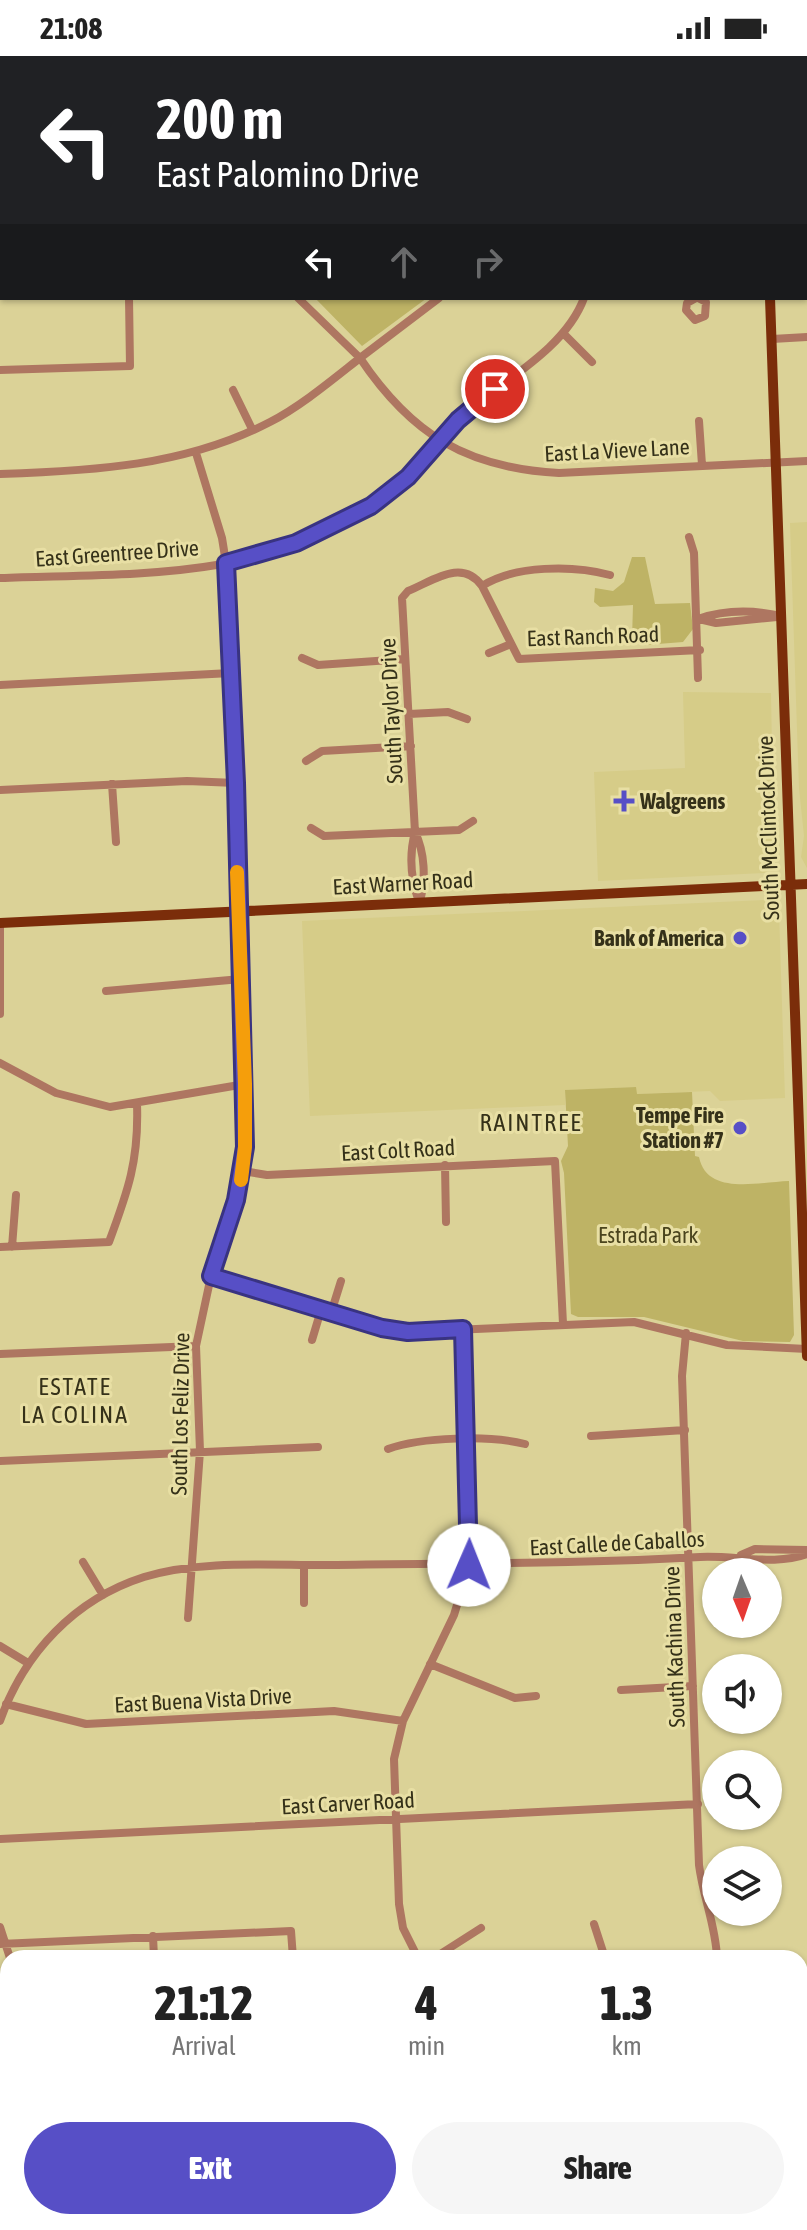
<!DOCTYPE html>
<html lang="en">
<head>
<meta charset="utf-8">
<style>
  :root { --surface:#fff; --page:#f6f6f6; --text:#222; --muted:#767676; --accent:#574fc6 }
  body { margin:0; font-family:"Asap Condensed",sans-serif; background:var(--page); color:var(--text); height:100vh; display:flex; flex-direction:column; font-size:30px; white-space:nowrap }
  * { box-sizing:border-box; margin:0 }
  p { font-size:26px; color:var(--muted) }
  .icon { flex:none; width:44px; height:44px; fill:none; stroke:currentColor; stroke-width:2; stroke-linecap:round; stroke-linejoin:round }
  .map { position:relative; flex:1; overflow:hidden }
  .panel { position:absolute; left:0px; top:1894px; width:808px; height:280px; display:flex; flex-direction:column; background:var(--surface); border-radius:24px 24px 0 0; box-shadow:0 2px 6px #0004 }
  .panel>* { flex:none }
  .banner { position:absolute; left:0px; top:0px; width:808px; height:244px; box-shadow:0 2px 6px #0004; background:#202124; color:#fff; overflow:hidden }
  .needle { width:52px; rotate:178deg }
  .buttons { position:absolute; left:702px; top:1502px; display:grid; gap:16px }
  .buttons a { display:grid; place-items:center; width:80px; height:80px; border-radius:50%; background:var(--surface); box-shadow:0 2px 6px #0004; font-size:40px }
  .pin { position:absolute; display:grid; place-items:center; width:68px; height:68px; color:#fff; margin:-34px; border:4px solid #fff; border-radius:50%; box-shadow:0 2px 8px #0007 }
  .me { position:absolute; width:88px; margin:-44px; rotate:1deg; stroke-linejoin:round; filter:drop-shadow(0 0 6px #0008) }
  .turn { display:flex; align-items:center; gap:28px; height:168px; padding:0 24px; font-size:36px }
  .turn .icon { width:104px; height:104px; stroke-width:2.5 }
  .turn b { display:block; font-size:56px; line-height:68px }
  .lanes { display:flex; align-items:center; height:76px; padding:0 24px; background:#0003; justify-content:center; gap:40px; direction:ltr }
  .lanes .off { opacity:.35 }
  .eta { display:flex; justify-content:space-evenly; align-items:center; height:136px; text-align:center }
  .eta b { font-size:48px; font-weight:800; line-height:56px }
  .action { display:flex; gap:16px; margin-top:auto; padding:16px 24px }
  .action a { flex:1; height:92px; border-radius:48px; background:var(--accent); color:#fff; font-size:32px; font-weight:800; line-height:92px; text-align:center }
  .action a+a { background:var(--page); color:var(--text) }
  .status { display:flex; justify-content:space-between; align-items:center; height:56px; padding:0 40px; background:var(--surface); direction:ltr }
  .status svg { height:22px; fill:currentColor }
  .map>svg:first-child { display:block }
  .built { fill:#d6cc88 }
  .green { fill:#beb365 }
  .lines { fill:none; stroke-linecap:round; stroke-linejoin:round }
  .minor { stroke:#ae7661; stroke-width:8 }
  .major { stroke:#7b2d0a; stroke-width:10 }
  .route-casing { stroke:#393381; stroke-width:20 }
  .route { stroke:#574fc6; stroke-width:14 }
  .slow { stroke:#f59e0b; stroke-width:14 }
  .poi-dot { fill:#574fc6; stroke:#e8dfa4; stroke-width:3 }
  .labels { text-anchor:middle; stroke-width:6; stroke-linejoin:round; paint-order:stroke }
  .street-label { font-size:22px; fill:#353119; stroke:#e8dfa4 }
  .poi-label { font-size:22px; font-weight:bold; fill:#353119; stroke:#e8dfa4; text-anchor:end }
  .park-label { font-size:22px; fill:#4a441d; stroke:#e8dfa4 }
  .neighbourhood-label { font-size:24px; letter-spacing:2px; fill:#353119; stroke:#e8dfa4 }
</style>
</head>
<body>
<div class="status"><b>21:08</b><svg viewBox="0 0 49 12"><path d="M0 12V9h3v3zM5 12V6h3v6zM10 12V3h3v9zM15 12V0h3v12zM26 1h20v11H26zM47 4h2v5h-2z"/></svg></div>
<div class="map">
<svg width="807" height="2174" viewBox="0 0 807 2174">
  <rect width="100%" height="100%" fill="#dbd297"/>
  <path class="built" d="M 807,466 L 807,812 L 801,801 L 804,780 L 799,732 L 790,467 Z
    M 683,636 L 771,637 L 774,811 L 764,817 L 598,825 L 594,716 L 685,712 Z
    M 765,844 L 775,846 L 779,855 L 785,1042 L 720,1045 L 710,1035 L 636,1038 L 636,1031 L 565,1034 L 565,1049 L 310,1060 L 302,865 Z"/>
  <path class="green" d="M 315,242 L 427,242 L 362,290 Z
    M 632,501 L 645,501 L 655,548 L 690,547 L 693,573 L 683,586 L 645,589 L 632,583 L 633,549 L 600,551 L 594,546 L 595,532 L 613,535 L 624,526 Z
    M 636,1031 L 637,1038 L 692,1036 L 695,1100 L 699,1101 C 707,1140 758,1126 789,1125 L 794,1279 L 790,1286 L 743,1285 L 644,1261 L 578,1261 L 571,1258 L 564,1117 L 561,1105 L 568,1090 L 565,1034 Z
    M 800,1925 L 807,1925 L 807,2151 L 800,2151 Z"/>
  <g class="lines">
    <path class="minor" d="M 363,0 L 364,2
      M 566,0 L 567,2
      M 687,0 L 687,2
      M 806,38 L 807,37
      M 0,100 L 2,101
      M 0,209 L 2,209
      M 298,242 L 360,302 L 439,242
      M 696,242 L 687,247 L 686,254 L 695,264 L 705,260 L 706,246 L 698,242
      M 564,278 L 592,306
      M 772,283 L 807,281
      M 0,314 L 130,310 L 129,242
      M 233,334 L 252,373
      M 699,365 L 702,409
      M 0,418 C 93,415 185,410 270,366 C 301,350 332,324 360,302 C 411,378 466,412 559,417 L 807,405
      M 689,481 L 694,497 L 698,622
      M 0,522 C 124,517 269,526 374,447 C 386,439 398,431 408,421 C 430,401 445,374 469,354 C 508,322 566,291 584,242
      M 482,530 L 519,603 L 700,594
      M 698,563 C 724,554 754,554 781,560
      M 699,563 L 716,567 L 777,561
      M 489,597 L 511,588
      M 302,602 L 318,609 L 405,603
      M 0,629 L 231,617
      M 409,658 L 448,656 L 467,663
      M 306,705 L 322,695 L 411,690
      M 112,728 L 116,786
      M 0,734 L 187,725 L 236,727
      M 311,772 L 324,780 L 459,774 L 473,765
      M 415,776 C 425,797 426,823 420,845
      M 419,846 C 411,824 409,799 415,776 L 402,542 L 408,535 C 433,525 462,502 482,530 C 515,509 573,509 610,519
      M 106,935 L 241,923
      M 0,958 L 0,867
      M 0,1007 L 56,1037 L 110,1051 L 245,1028
      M 445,1109 L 446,1166
      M 243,1115 L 267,1119 L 555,1105 L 563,1268
      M 0,1191 L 109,1186 C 128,1135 139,1104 137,1048
      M 12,1191 L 16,1139
      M 211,1220 L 350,1263 L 408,1276 L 634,1266 L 727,1289 L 807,1293
      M 331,1257 L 341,1225
      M 686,1277 L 682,1320 L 699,1809 C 703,1841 716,1870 717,1902
      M 312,1284 L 321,1254
      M 0,1298 L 196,1290
      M 591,1380 L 685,1374
      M 388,1393 C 421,1381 490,1379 525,1388
      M 0,1405 L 318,1391
      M 741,1499 L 755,1493 L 807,1494
      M 83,1506 L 103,1539
      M 304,1509 L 304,1547
      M 188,1562 L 200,1395 L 196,1290 L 211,1220 L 236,1144 L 245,1091 L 236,727 L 226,507 L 222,482 L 196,397
      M 0,1590 L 28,1607
      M 430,1608 L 515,1642 L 536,1640
      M 621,1634 L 693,1630
      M 6,1648 L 86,1668 L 334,1655 L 403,1665
      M 0,1665 C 24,1597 75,1543 144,1521 C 204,1503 275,1510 337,1509 C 458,1507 579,1508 700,1501 C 734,1499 776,1510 807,1498
      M 0,1783 L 698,1748
      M 594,1868 L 605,1902
      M 0,1871 L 10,1902
      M 153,1880 L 154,1902
      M 0,1888 L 291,1875 L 293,1902
      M 418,1902 L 403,1872 L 399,1848 L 394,1703 L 403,1665 L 454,1559 L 469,1509 L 463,1273
      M 434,1902 L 481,1872
      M 800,1917 L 807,1916
      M 0,2115 L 8,2114
      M 800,2161 L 807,2161
      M 152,2166 L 157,2174
      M 162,2174 L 177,2166
      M 385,2174 L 400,2166
      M 630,2174 L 662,2166"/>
    <path class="major" d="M 761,0 L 761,2
      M 770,242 L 807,1300
      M 0,867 L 807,828"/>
  </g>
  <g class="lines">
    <g class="route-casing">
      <path id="route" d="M 469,1509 L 463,1273 L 408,1276 L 382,1272 L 211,1220 L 236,1144 L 245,1091 L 236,727 L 226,507 L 296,487 L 371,450 L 408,421 L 458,364 L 495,333"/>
    </g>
    <use href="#route" class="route"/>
    <path class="slow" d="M 237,816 L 245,1028 L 245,1091 L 241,1124"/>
  </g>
  <g class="poi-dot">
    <path d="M620 733h8v8h8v8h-8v8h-8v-8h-8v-8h8z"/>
    <circle cx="740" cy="882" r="8"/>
    <circle cx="740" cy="1072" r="8"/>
  </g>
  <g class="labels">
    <g class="street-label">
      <text transform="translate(617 394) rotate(-3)" y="8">East La Vieve Lane</text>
      <text transform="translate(117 497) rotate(-4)" y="8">East Greentree Drive</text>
      <text transform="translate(593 580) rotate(-2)" y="8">East Ranch Road</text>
      <text transform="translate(391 655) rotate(-93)" y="8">South Taylor Drive</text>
      <text transform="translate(768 772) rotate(-92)" y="8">South McClintock Drive</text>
      <text transform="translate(403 827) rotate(-3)" y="8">East Warner Road</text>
      <text transform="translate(398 1094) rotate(-3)" y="8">East Colt Road</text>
      <text transform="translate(180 1358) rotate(-89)" y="8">South Los Feliz Drive</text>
      <text transform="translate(617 1487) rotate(-3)" y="8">East Calle de Caballos</text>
      <text transform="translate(674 1591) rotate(-92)" y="8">South Kachina Drive</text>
      <text transform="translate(203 1644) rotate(-3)" y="8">East Buena Vista Drive</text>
      <text transform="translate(348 1747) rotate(-3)" y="8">East Carver Road</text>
    </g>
    <g class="poi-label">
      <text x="640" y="753" text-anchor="start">Walgreens</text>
      <text x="724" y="890">Bank of America</text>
      <text x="724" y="1067">Tempe Fire<tspan x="724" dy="25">Station #7</tspan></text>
    </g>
    <g class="park-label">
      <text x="648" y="1187">Estrada Park</text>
    </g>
    <g class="neighbourhood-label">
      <text x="531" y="1075">RAINTREE</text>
      <text x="75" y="1339">ESTATE<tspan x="75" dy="28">LA COLINA</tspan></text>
    </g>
  </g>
</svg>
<div class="buttons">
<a><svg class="needle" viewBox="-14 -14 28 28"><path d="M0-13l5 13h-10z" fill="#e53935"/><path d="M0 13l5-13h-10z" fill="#767676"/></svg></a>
<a><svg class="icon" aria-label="sound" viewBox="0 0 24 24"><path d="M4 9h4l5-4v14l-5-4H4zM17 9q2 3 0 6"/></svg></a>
<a><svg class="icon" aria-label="search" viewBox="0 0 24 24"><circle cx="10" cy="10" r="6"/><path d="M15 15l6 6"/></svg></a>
<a><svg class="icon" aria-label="layers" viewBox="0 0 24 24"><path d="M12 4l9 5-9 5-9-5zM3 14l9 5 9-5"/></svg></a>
</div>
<div class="pin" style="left:495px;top:333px;background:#d93025"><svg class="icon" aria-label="arrive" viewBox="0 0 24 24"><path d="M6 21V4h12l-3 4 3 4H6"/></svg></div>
<svg class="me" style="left:469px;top:1509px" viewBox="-20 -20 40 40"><circle r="19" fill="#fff"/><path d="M0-13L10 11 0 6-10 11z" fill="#574fc6"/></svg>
<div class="banner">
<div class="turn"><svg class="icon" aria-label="left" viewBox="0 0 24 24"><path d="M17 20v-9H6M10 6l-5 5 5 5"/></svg><div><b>200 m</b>East Palomino Drive</div></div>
<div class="lanes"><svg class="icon" aria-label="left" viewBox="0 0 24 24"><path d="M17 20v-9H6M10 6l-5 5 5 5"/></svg><svg class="icon off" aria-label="ahead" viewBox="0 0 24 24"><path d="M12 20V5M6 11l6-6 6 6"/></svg><svg class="icon off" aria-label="right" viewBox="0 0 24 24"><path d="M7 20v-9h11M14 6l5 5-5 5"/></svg></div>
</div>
<section class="panel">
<div class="eta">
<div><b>21:12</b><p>Arrival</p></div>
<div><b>4</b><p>min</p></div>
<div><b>1.3</b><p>km</p></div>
</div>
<div class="action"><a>Exit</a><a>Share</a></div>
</section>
</div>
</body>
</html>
